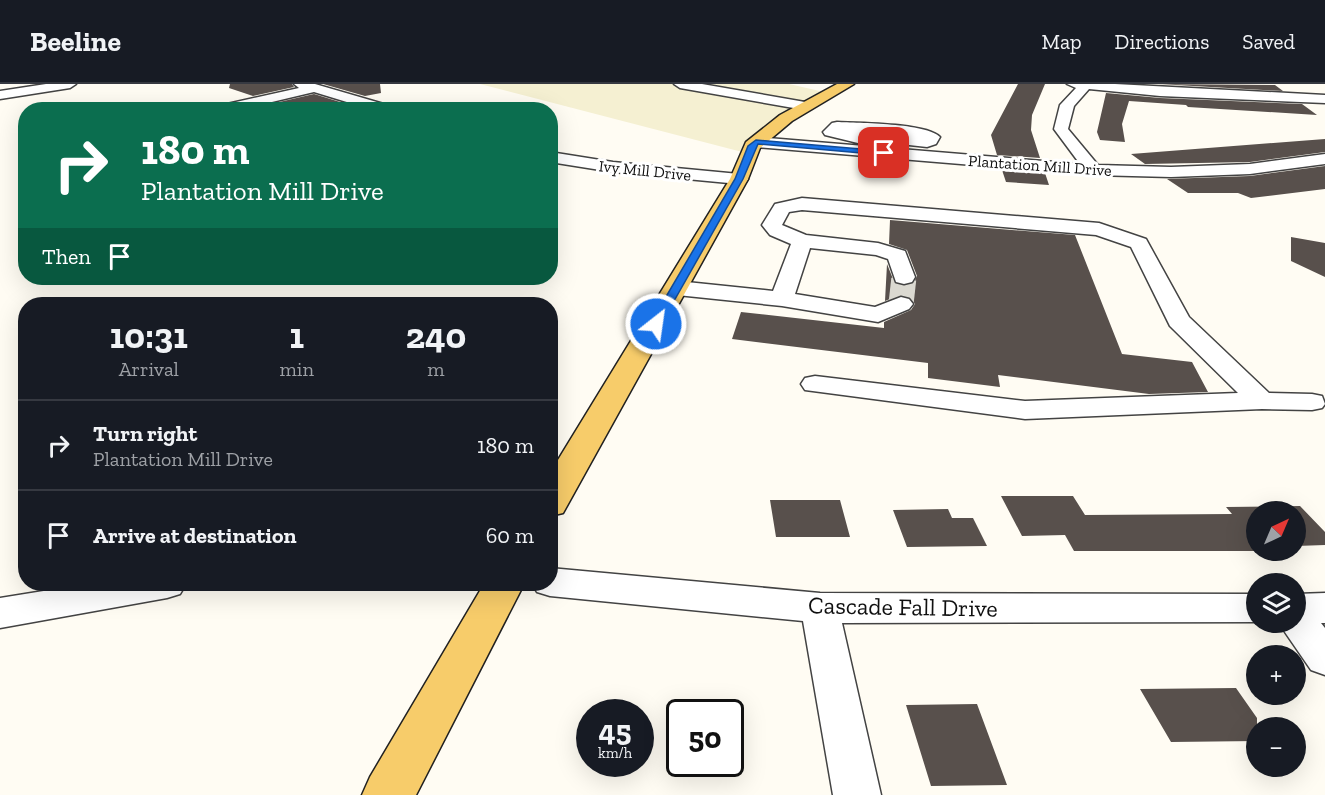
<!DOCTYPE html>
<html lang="en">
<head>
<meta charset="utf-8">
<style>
  :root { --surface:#171b24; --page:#20242c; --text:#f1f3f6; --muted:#9ea1a6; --line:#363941 }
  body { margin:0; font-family:"Zilla Slab",serif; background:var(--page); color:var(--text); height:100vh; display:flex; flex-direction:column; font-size:22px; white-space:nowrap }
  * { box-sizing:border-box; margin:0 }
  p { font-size:20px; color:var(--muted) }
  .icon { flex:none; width:33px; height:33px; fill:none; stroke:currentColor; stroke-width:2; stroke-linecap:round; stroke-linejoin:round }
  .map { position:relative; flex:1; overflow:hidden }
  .side { position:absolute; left:18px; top:213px; width:540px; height:294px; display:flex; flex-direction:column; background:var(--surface); border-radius:24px; box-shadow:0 6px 24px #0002 }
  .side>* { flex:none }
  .banner { position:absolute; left:18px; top:18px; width:540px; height:183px; border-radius:24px; box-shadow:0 6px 24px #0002; background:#0b6e4f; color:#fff; overflow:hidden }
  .needle { width:39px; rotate:44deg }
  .buttons { position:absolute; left:1246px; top:417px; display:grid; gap:12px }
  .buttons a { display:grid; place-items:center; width:60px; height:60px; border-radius:50%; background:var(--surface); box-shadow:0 6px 24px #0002; font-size:30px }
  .speed { position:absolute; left:576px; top:615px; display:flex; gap:12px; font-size:30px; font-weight:700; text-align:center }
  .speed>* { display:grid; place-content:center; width:78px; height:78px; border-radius:50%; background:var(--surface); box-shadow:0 6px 24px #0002; line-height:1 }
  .speed small { font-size:15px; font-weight:400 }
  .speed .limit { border:3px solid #111; border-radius:9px; background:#fff; color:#111 }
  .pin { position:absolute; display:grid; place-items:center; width:51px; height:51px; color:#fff; margin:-26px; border-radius:12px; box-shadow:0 3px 9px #0006 }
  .me { position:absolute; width:66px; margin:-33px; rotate:30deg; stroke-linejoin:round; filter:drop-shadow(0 0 4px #0008) }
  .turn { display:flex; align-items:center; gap:21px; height:126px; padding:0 24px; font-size:27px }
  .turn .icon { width:78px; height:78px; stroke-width:2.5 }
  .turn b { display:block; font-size:42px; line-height:51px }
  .then { display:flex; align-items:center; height:57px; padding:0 24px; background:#0003; gap:12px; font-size:22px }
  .eta { display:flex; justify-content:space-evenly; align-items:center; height:102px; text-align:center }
  .eta b { font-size:36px; font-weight:700; line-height:42px }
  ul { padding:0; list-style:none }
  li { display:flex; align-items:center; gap:18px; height:90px; padding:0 24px; border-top:2px solid var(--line) }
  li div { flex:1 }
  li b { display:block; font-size:22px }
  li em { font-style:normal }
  header { display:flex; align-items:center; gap:36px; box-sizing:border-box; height:84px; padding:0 30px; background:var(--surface); border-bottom:2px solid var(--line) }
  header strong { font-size:28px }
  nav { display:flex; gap:33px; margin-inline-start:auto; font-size:21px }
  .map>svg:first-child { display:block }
  .farmland { fill:#f5f0d2 }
  .building { fill:#58504c }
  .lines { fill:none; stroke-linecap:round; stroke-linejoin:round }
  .minor-tunnel { stroke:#dbd9d1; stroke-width:25; stroke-dasharray:25 12; stroke-linecap:butt }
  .minor-casing { stroke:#434343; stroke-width:3 }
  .major-casing { stroke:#212121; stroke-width:3 }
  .minor { fill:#fff; fill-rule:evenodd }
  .major { fill:#f7cc6a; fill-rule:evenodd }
  .route { fill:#1a73e8; stroke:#114b97; stroke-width:1.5 }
  .labels { text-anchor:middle; stroke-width:6; stroke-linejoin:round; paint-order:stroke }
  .far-street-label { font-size:16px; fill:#101010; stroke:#fff }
  .near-street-label { font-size:24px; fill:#101010; stroke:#fff }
</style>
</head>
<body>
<header>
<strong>Beeline</strong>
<nav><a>Map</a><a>Directions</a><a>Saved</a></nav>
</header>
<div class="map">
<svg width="1325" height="711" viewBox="0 0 1325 711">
  <rect width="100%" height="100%" fill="#fffcf3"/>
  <path class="farmland" d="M 480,0 L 789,0 L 833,10 L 746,69 Z"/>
  <path class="building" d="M 230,0 L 292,0 L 294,3 L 253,12 L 229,4 Z
    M 323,0 L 380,0 L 381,9 L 365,12 Z
    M 1018,0 L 1045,0 L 1032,31 L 1031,46 L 1040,74 L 997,71 L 991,51 Z
    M 1158,0 L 1275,1 L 1283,7 Z
    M 1106,9 L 1160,14 L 1302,20 L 1317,31 L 1188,23 L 1186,21 L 1129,17 L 1122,40 L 1125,58 L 1100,56 L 1097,48 Z
    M 314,10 L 340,18 L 309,26 L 294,26 L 275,19 Z
    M 1325,55 L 1325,68 L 1250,78 L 1145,80 L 1131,70 Z
    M 1325,82 L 1325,105 L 1251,114 L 1238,109 L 1188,109 L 1167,95 L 1250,92 Z
    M 1002,86 L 1045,89 L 1049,101 L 1006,98 Z
    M 890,136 L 1075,151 L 1122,270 L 1192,278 L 1208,308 L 1149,310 L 998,291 L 1000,303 L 928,294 L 928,279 L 732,255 L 741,228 L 884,244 L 884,238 L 911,226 L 915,220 L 910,213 L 900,211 L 885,217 L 887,180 L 895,200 L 903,202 L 913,200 L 917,192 L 907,166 L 889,160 Z
    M 1291,153 L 1325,159 L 1325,193 L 1291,177 Z
    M 1001,412 L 1073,412 L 1085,431 L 1232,430 L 1226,423 L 1300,422 L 1325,448 L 1325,461 L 1296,462 L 1296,428 L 1257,428 L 1257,467 L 1074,467 L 1065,451 L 1022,452 Z
    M 770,416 L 840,416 L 850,453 L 776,453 Z
    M 948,425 L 952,434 L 973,434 L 987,462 L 907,463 L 893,426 Z
    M 1236,604 L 1257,634 L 1257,657 L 1171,658 L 1140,605 Z
    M 977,620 L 1007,701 L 931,702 L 906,621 Z"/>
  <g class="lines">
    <path class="minor-tunnel" d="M 901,220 L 904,193"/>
    <g class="minor-casing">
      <path id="minor" d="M 46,0 L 76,0 L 70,4 L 0,15 L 0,7 Z
        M 294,0 L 315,0 L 394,23 L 396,26 L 373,26 L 314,8 L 238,26 L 211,26 L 218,22 L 299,4 Z
        M 674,0 L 702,0 L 805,18 L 812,22 L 805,26 L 680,4 Z
        M 1067,0 L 1115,0 L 1325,11 L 1325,19 L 1160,12 L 1089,5 L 1074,22 L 1068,45 L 1098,81 L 1171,83 L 1250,80 L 1325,70 L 1325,80 L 1250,90 L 1171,93 L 1093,91 L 756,63 L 748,58 L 756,53 L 1080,80 L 1054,45 L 1060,21 L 1076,4 Z
        M 837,38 C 858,39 927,39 940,53 L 936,60 L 927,63 L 891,59 L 888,56 L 891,53 L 898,52 L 862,49 L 867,50 L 870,55 L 862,60 L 825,51 L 823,48 L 832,39 Z
        M 550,68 L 613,78 L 739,90 L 745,91 L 748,95 L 745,99 L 739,100 L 613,88 L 550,78 Z
        M 802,114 L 1099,139 L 1146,155 L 1189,233 L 1269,309 L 1312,310 L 1322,312 L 1325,320 L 1322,324 L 1312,326 L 1262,325 L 1025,335 L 805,306 L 801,300 L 805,294 L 815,292 L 1025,317 L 1238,309 L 1170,242 L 1131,163 L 1096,151 L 802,126 L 789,128 L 782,141 L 806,151 L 878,159 L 905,167 L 915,193 L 912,198 L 904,200 L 896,198 L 888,175 L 876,171 L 810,164 L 795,210 L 875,223 L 901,213 L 909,215 L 913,220 L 909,225 L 878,238 L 782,222 L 677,211 L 669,209 L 666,204 L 669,199 L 677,197 L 773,207 L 791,160 L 770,151 L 762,141 L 775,120 Z
        M 550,484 L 820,509 L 1257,510 L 1257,538 L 1261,538 L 842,539 L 881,711 L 833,711 L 803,537 L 550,512 L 537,508 L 532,500 L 550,500 Z
        M 87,500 L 186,500 L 180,510 L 167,514 L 0,544 L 0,514 Z
        M 1325,509 L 1325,539 L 1321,539 L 1325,544 L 1325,591 L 1311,586 L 1278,538 L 1296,538 L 1296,510 Z"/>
    </g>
    <g class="major-casing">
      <path id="major" d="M 837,0 L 854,0 L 792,37 L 760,64 L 748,95 L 568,420 L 563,429 L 550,432 L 550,389 L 730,95 L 746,58 L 780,31 Z
        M 484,500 L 524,500 L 416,711 L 362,711 L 370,693 Z"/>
    </g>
    <use href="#minor" class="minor"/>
    <use href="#major" class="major"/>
  </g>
  <path class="route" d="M 756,56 L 884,67 L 887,69 L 884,71 L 758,60 L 743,95 L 661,240 L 660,242 L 652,242 L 650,240 L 735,95 L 748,62 Z"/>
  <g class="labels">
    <g class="far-street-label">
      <text transform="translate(1040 81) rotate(4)" y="6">Plantation Mill Drive</text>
      <text transform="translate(645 86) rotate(6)" y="6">Ivy Mill Drive</text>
    </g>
    <g class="near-street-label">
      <text transform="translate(903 523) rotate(1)" y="8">Cascade Fall Drive</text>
    </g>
  </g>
</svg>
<div class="buttons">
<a><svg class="needle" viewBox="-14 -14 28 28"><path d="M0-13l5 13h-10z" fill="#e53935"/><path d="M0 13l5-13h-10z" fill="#9ea1a6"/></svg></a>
<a><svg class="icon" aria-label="layers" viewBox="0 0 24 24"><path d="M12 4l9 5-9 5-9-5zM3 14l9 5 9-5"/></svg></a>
<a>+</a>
<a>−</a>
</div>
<div class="speed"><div>45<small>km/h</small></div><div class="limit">50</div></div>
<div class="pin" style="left:884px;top:69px;background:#d93025"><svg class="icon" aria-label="arrive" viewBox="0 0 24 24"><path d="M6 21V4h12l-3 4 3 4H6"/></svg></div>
<svg class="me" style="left:656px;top:240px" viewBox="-20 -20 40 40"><circle r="17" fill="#1a73e8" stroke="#fff" stroke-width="3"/><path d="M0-11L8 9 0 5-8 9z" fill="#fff"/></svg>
<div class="banner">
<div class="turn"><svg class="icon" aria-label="right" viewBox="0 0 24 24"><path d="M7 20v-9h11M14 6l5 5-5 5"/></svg><div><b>180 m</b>Plantation Mill Drive</div></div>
<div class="then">Then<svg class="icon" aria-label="arrive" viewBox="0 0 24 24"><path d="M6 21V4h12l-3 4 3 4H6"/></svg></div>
</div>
<section class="side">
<div class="eta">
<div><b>10:31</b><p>Arrival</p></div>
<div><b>1</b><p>min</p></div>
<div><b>240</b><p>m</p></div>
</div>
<ul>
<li><svg class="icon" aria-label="right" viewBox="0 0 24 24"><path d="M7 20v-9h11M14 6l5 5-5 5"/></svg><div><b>Turn right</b><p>Plantation Mill Drive</p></div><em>180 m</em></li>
<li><svg class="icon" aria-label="arrive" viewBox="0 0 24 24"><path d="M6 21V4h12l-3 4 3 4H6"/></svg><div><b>Arrive at destination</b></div><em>60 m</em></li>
</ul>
</section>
</div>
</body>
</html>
